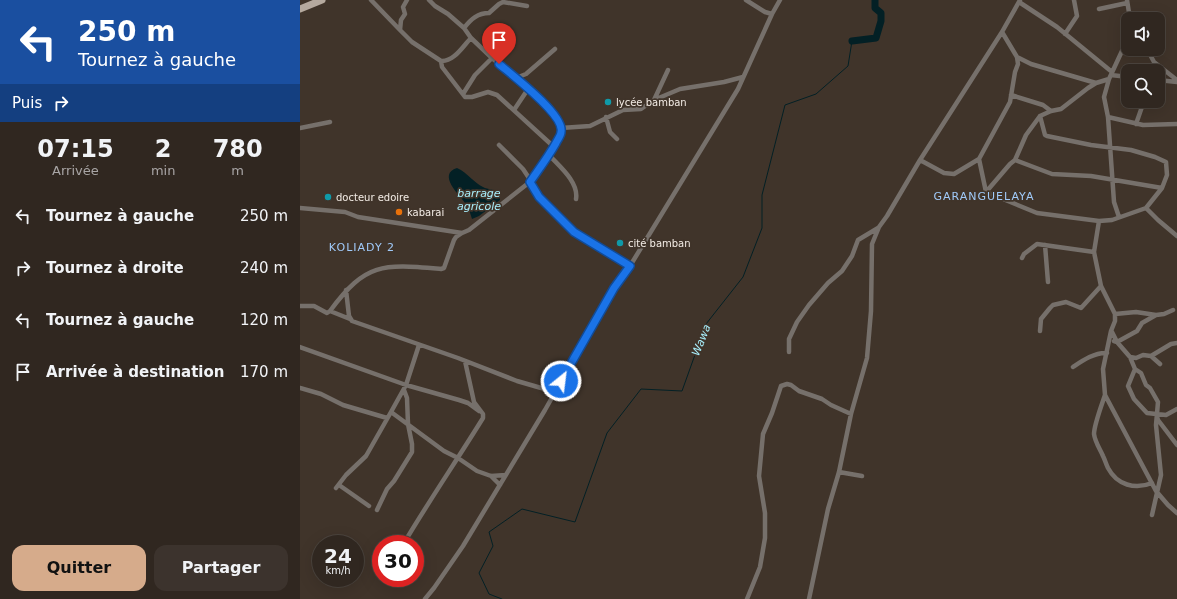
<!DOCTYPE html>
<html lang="fr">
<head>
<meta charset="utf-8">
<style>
  :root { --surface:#302720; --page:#3c332d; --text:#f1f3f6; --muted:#a8a5a5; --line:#4b443e; --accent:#d6ab8b }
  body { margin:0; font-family:"DejaVu Sans",sans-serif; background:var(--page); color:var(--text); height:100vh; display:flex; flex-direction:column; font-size:15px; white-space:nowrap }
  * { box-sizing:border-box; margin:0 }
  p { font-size:13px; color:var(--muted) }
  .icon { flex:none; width:22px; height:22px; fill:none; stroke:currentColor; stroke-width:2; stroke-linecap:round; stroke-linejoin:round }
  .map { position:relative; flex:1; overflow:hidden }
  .sheet { display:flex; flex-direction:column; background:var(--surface); width:300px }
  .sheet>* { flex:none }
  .banner { background:#1a4fa0; color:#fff; overflow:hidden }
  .fabs { position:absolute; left:821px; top:12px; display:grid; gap:8px }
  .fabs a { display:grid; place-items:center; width:44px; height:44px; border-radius:8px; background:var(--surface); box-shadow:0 4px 16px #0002,0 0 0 1px var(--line); font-size:20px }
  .speed { position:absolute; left:12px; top:535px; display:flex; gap:8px; font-size:20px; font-weight:700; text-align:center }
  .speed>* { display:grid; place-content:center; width:52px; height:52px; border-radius:50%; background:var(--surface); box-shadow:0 4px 16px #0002,0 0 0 1px var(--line); line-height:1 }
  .speed small { font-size:10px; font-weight:400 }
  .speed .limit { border:6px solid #d22; background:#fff; color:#111 }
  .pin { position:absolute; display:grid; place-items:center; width:34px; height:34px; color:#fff; margin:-41px -17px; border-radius:50% 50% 50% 0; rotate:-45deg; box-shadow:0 0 4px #0007 }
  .pin .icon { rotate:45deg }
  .me { position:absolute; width:44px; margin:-22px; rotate:29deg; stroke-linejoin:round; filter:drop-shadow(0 0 3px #0008) }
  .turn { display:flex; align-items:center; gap:14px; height:84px; padding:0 12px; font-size:18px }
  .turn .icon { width:52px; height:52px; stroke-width:2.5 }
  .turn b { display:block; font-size:28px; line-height:34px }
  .then { display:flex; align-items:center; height:38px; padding:0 12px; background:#0003; gap:8px; font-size:15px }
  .eta { display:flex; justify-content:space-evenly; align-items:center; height:68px; text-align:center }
  .eta b { font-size:24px; font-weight:800; line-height:28px }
  .button { display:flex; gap:8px; margin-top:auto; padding:8px 12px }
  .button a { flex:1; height:46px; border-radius:12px; background:var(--accent); color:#111; font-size:16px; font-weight:800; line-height:46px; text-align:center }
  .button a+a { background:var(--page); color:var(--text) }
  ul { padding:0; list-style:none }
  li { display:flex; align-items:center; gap:12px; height:52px; padding:0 12px }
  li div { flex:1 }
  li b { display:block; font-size:15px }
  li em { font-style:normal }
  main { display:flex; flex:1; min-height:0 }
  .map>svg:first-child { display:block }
  .water { fill:#032025 }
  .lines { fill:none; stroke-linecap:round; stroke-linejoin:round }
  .stream { stroke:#032025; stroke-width:1 }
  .river { stroke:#032025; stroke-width:7 }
  .street { stroke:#76706b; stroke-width:4.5 }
  .primary { stroke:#b5a99e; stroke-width:7 }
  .route-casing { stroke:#114b97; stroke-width:10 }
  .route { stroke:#1a73e8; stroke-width:7 }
  .culture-dot { fill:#0f9aa8; stroke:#40342a; stroke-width:1.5 }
  .food-dot { fill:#e8710a; stroke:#40342a; stroke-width:1.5 }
  .labels { text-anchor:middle; stroke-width:3.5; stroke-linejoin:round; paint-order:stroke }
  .poi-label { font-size:10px; fill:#f3ece5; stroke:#40342a; text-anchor:start }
  .water-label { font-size:11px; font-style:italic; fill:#a8effc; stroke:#40342a }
  .neighbourhood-label { font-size:11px; letter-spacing:1px; fill:#a0caf9; stroke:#40342a }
</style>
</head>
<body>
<main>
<section class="sheet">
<div class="banner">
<div class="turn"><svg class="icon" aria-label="left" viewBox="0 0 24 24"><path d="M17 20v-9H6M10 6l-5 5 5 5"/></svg><div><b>250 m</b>Tournez à gauche</div></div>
<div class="then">Puis<svg class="icon" aria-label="right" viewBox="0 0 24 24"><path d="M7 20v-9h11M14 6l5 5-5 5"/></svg></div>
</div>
<div class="eta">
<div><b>07:15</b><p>Arrivée</p></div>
<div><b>2</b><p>min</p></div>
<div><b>780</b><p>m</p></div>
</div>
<ul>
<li><svg class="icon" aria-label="left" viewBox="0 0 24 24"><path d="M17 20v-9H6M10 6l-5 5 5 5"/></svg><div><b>Tournez à gauche</b></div><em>250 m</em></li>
<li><svg class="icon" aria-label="right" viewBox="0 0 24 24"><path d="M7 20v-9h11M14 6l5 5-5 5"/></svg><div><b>Tournez à droite</b></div><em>240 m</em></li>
<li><svg class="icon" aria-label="left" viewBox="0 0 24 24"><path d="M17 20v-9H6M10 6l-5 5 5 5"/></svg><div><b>Tournez à gauche</b></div><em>120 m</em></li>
<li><svg class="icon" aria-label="arrive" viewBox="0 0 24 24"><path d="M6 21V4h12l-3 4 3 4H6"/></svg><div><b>Arrivée à destination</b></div><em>170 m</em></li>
</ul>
<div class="button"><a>Quitter</a><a>Partager</a></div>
</section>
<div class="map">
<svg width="877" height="599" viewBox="0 0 877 599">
  <rect width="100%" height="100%" fill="#40342a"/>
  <path class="water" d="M 157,168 C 168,173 174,183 183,187 C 188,190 194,188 200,193 L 200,200 L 179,216 L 172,219 C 170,213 169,208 166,204 C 159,195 137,174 157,168 Z"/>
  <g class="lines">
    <path class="stream" d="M 202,599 L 189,594 L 179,573 L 193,546 L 189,532 L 222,509 L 275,522 L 307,433 L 341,389 L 382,391 L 406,324 L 443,277 L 462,228 L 462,195 L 485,105 L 516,94 L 548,66 L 552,41"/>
    <path class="river" d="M 552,41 L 576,38 L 581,21 L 581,13 L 575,8 L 575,0"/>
    <path class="street" d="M 71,0 L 100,30
      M 107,0 L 103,7 L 105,14 L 101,20 L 100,30 L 112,42 L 141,61 C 154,62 163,46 171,38
      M 129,0 L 135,6 L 148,14 L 164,28 L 171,38 L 192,58 L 245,103 L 256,116 L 261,128 L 262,132 L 249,155 L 231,181 L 239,197 L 274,232 L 330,266
      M 446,0 L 465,12 L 472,14
      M 827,0 L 830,19
      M 719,2 L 757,27 L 812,72
      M 799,9 L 827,3
      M 164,28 C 171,19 178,13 189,13 L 199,4 L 203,2 L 227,6
      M 702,32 L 717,57 L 731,64 L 796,83 L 809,79
      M 765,34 L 777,16 L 774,0
      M 847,49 L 854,62 L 877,80
      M 717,57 L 718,64 L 715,72 L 710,102 L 679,159 L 686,192 L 737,213 L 799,221 L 812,220 L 846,208 L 862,188 L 867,175 L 866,162 L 855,157 L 831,150 L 791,145 L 747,136 L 745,135 L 740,116
      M 141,61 L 142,67 L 165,97 L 172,97 L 188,92 L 197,95 L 254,147
      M 811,75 L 828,77
      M 216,78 L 226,74 L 255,49
      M 858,80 L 877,82
      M 796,83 L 788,88 L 761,109 L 751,111 L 740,116 L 726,135 L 715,160 L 752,174 L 791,176 L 862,188
      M 163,94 L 175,75 L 192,58
      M 711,95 L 743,105 L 751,111
      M 354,100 L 368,70
      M 214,110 L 228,89
      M 306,117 L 310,132 L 317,139
      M 808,117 L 843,125 L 877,124
      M 836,124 L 844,101
      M 0,128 L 30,122
      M 261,128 L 290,126 L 323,110 L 341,109 L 354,100 L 380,89 L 424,82 L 443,77
      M 249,155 C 259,166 279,182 276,199
      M 620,160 L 644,173 L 654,174 L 679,159
      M 686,192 L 710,164 L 715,160
      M 0,208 L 45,212 L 58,217 L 162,233 L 169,230 L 231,181 L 223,169 L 199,145
      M 846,208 L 858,220 L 877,236
      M 819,217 L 814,202 L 808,117 L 804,97 L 809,79 L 828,38
      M 799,221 L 794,252 L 801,286 L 815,314 L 815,321 L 811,331 L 803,369 L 805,395 L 856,491 L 868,505 L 877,513
      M 745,245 L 748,282
      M 722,258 L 724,254 L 737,244 L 794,252
      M 46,290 L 49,316 L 52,321 L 158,358 L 217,381 L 255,392
      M 0,306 L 14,306 L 27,313 L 30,311 L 50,319
      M 30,311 C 66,262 83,264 141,269 L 144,268 L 154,240 L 156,237 L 162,233
      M 815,314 L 836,312 L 856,315
      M 740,331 L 741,319 L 750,308 L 753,305 L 766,302 L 781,308 L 801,286
      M 812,332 L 817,342 L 830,357 L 835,369 L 828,386 L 834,399 L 847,413 L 856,414 L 858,420 L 877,445
      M 814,341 L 817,342 L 837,331 L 842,323 L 856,315 L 864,314 L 873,310
      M 0,347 L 106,385 L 159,400 L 168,403 L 179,411
      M 489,352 L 489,339 L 497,322 L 509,305 L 528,283 L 542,271 L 552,256 L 558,240 L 578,228
      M 851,356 L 860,364
      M 830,357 L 836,358 L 843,355 L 851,356 L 871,344 L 877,343
      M 773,367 C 782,361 795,352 807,353
      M 835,369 L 841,373 L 846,385 L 850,388 L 858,402 L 856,425 L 861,475 L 852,515
      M 0,388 L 21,394 L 43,405 L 87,418
      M 805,395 C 802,404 794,425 794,434 C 795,442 800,449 803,456 C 805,460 806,464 808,468 C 817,485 835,490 852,483
      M 91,412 L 144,451 L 158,458 L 177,471 L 191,476 L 206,475
      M 856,414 L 866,415 L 877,409
      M 539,472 L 562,476
      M 191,476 L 200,485
      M 39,485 L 69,506
      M 36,488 L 46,475 L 66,456 L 91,412 L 106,385 L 119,345
      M 77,510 L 87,489 L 94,481 L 112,452 L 112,444 L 108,424 L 107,398 L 104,390
      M 104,543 C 129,501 157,460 183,418 L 183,414 L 174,402 L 165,361
      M 125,599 L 134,588 L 163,546 L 245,410 L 314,288 L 330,266 L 438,89 L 472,14 L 480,0
      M 447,599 L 460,567 L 465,538 L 465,513 L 459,476 L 463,434 L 472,413 L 481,386 L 487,384 L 491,385 L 499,391 L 522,399 L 531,405 L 551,414
      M 509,599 L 528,509 L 539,472 L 551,414 L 567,358 L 571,311 L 572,244 L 579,227 L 587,216 L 620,160 L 702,32 L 720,0"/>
    <path class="primary" d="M 0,9 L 22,0"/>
  </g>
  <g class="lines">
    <g class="route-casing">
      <path id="route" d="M 199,64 C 212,75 265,115 261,132 C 261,136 257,140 256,143 C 248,157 239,169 230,182 L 239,197 L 274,232 L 330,266 L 314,288 L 261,381"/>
    </g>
    <use href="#route" class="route"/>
  </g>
  <g class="culture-dot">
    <circle cx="308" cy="102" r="4"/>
    <circle cx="28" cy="197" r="4"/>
    <circle cx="320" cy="243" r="4"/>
  </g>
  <circle class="food-dot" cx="99" cy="212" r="4"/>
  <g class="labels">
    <g class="poi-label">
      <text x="316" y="106">lycée bamban</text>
      <text x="36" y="201">docteur edoire</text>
      <text x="107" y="216">kabarai</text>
      <text x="328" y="247">cité bamban</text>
    </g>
    <g class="water-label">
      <text x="179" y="197">barrage<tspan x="179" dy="13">agricole</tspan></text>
      <text transform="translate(401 340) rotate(-68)" y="4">Wawa</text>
    </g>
    <g class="neighbourhood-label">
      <text x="684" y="200">GARANGUELAYA</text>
      <text x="62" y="251">KOLIADY 2</text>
    </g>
  </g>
</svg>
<div class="fabs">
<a><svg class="icon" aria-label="sound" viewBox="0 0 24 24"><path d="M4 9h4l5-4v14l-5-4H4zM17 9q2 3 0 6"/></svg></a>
<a><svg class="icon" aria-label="search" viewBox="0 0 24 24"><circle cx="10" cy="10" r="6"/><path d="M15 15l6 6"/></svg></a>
</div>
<div class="speed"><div>24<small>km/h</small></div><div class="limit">30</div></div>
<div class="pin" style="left:199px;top:64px;background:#d93025"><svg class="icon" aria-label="arrive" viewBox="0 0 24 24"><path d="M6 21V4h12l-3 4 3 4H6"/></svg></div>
<svg class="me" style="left:261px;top:381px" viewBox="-20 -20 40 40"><circle r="17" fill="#1a73e8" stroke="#fff" stroke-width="3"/><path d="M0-11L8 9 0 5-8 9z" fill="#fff"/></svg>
</div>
</main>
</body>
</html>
